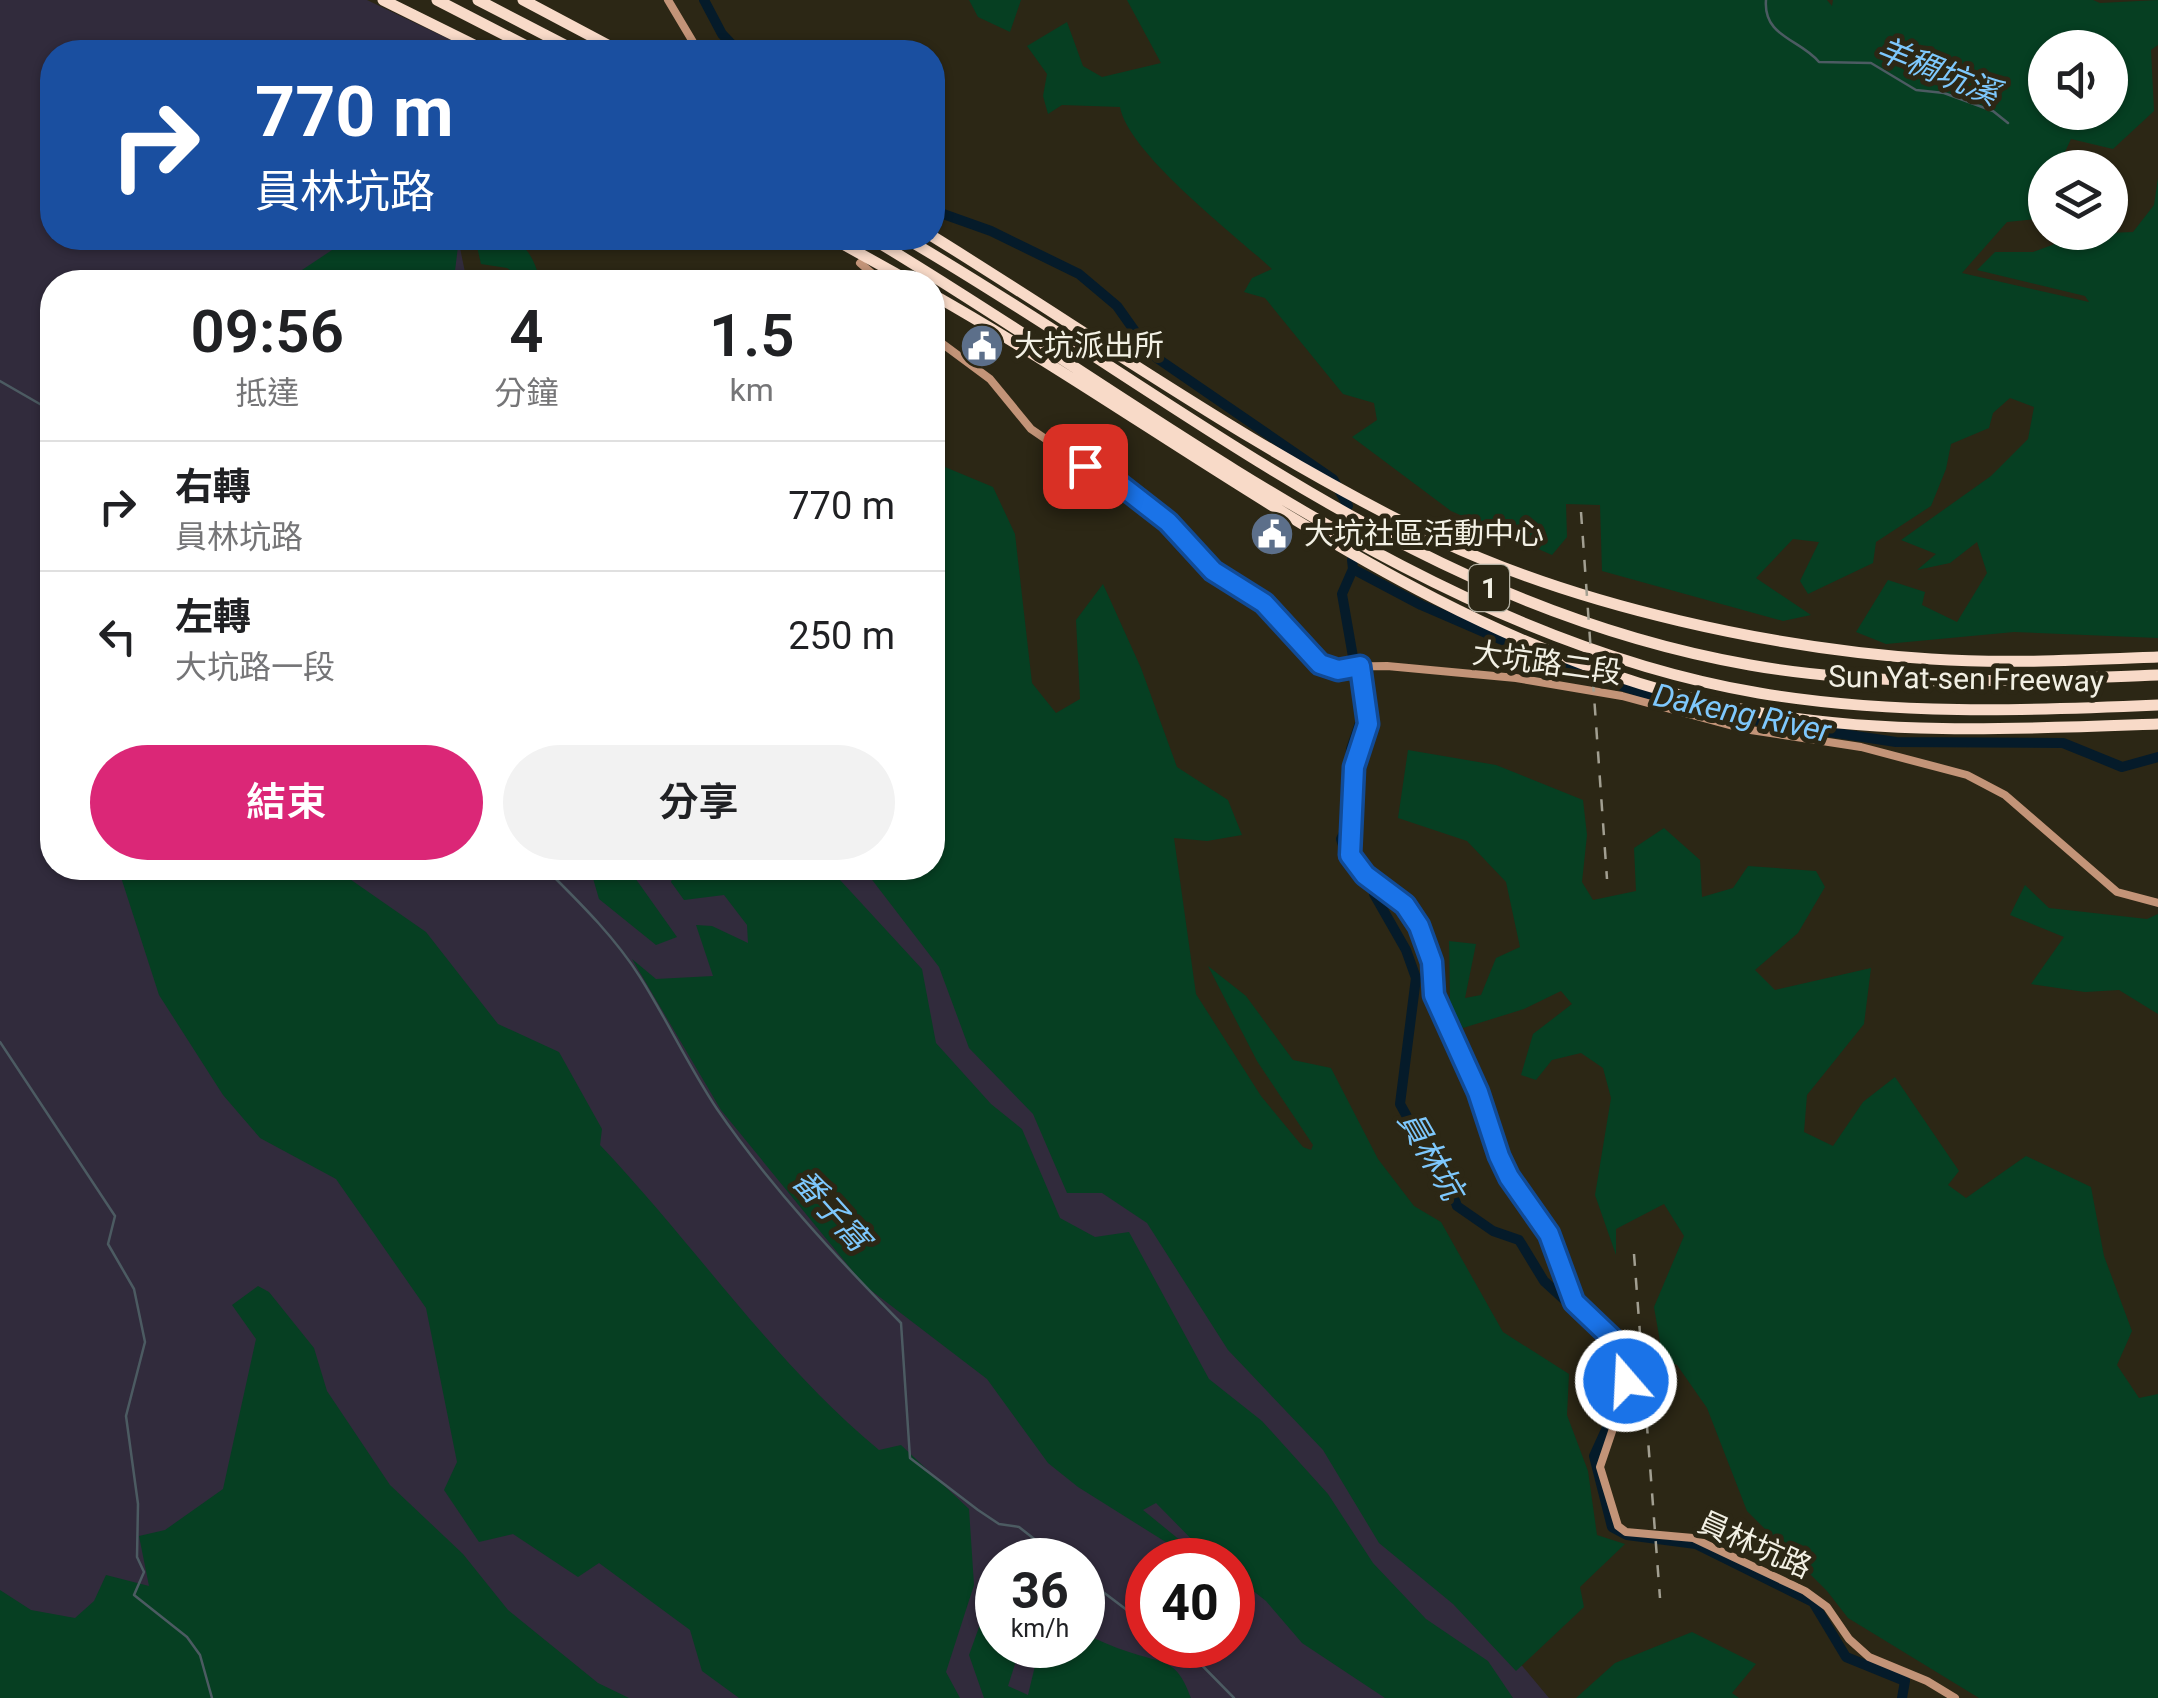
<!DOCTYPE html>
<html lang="zh-TW">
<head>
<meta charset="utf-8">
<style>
  :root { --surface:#fff; --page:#f2f2f2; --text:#202124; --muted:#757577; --line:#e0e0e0; --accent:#db2777 }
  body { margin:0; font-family:Roboto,"Noto Sans TC",sans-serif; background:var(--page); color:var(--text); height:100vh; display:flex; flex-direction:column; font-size:38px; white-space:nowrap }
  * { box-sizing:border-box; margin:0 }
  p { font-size:32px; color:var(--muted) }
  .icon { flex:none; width:55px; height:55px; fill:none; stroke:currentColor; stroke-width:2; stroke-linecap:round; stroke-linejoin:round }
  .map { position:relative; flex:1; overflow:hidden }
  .details { position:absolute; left:40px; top:270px; width:905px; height:610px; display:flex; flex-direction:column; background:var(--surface); border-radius:40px; box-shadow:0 2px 8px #0004 }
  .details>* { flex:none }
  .top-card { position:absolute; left:40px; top:40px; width:905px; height:210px; border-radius:40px; box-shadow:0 2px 8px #0004; background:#1a4fa0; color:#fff; overflow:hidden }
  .tools { position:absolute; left:2028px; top:30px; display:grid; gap:20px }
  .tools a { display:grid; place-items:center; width:100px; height:100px; border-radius:50%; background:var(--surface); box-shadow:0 2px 8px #0004; font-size:50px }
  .speed { position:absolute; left:975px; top:1538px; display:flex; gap:20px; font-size:50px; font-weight:700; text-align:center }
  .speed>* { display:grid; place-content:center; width:130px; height:130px; border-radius:50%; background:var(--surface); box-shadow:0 2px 8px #0004; line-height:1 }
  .speed small { font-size:25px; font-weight:400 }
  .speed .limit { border:15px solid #d22; background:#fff; color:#111 }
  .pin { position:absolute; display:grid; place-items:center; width:85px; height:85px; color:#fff; margin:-42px; border-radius:20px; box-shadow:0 5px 15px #0006 }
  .me { position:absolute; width:110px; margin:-55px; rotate:341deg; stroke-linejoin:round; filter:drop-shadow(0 0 8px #0008) }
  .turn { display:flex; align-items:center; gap:35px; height:210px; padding:0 50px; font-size:45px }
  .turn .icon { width:130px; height:130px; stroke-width:2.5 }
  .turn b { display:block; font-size:70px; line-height:85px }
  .eta { display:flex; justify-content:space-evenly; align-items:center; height:170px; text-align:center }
  .eta b { font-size:60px; font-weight:600; line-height:70px }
  .button { display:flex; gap:20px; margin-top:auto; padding:20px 50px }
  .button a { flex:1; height:115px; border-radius:60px; background:var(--accent); color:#fff; font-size:40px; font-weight:600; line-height:115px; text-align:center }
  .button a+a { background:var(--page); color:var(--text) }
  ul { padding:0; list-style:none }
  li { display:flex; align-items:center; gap:30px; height:130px; padding:0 50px; border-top:2px solid var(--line) }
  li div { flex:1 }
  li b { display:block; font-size:38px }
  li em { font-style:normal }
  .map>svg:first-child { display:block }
  .industrial { fill:#312b3c; fill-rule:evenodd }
  .green { fill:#063f22; fill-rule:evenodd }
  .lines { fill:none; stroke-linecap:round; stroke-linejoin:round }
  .stream { stroke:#4c5b62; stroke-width:2.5 }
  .river { stroke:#051b2a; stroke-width:10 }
  .secondary { stroke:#c39478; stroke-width:8 }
  .highway { stroke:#f8dac8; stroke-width:11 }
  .rail { stroke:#a29f91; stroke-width:2.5; stroke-dasharray:12 12; stroke-linecap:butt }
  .highway-bridge { stroke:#f8dac8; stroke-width:11 }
  .route-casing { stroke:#114b97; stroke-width:25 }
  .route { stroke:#1a73e8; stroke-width:18 }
  .labels { text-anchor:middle; stroke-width:10; stroke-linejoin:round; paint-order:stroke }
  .shield { fill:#2c2715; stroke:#b7b4a6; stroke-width:2.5 }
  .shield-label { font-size:28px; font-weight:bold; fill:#f2f0e4 }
  .poi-label { font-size:30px; fill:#f2f0e4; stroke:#2c2715; text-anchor:start }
  .street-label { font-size:30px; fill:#f2f0e4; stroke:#2c2715 }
  .water-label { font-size:32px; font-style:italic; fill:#7ec8fd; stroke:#2c2715 }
</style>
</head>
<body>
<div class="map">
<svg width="2158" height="1698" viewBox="0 0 2158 1698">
  <rect width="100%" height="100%" fill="#2c2715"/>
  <path class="industrial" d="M 0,0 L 367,0 L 476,52 L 52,52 L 52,238 L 458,238 L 467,282 L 52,282 L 52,868 L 902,868 L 1211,1293 L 1549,1698 L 0,1698 ZM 998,1560 L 1082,1560 L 1082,1645 L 998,1645 ZM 1148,1560 L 1232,1560 L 1232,1645 L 1148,1645 Z"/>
  <path class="green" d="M 969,0 L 1021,0 L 1010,32 L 978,17 Z
    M 1127,0 L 1827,0 L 1832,6 L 1833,0 L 2093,0 L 2100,3 L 2158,0 L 2158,45 L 2151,50 L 2154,111 L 2113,149 L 2071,139 L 2058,167 L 2045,168 L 2045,218 L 2007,222 L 1962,273 L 2089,302 L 2085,296 L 1977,270 L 1995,252 L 2033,252 L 2082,234 L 2133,232 L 2154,205 L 2158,178 L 2158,638 L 2014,632 L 1886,644 L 1856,632 L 1888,580 L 1925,592 L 1922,605 L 1957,622 L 1987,573 L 1977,542 L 1950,563 L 1917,570 L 1936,554 L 1901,540 L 1991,476 L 2028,439 L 2034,407 L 2010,398 L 1993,413 L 1989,428 L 1951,444 L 1946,469 L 1931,506 L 1876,542 L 1873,563 L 1808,594 L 1800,581 L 1819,542 L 1793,539 L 1756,578 L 1811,615 L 1783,621 L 1602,571 L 1600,505 L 1566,504 L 1567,537 L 1552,555 L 1451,511 L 1352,437 L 1377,420 L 1374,403 L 1343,394 L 1265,298 L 1244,292 L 1252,278 L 1272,269 C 1235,235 1128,153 1120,107 L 1062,105 L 1048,114 L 1043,96 L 1047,74 L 1027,46 L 1067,22 L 1083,66 L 1102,77 L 1161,63 ZM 2045,48 L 2110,48 L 2110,112 L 2045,112 Z
    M 350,238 L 459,238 L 455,271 L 472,282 L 284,282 Z
    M 475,238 C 518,237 528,240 541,282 L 521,282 L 520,277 L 507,268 L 481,264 Z
    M 933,462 L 993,487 L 1015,534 L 1032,683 L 1056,713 L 1080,699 L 1076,620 L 1103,584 L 1141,668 L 1177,767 L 1228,800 L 1242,835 L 1207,841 L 1174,838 L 1196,994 L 1261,1096 L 1303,1147 L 1311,1150 L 1313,1145 L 1257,1061 L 1208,966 L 1246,996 L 1293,1060 L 1331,1068 L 1378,1159 L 1414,1206 L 1441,1222 L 1503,1332 L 1569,1374 L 1567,1415 L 1588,1471 L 1597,1535 L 1625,1544 L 1580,1587 L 1584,1607 L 1516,1671 L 1453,1604 L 1379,1543 L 1323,1450 L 1228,1350 L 1147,1223 L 1102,1193 L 1067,1193 L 1033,1114 L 969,1048 L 939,967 L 863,868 L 932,868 Z
    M 1408,750 L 1496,765 L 1583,800 L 1587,835 L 1582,882 L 1593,900 L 1636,891 L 1634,848 L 1664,828 L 1700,860 L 1702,897 L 1733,888 L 1748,866 L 1816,871 L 1825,887 L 1798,933 L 1755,970 L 1775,990 L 1871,968 L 1864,1024 L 1807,1095 L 1804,1132 L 1833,1146 L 1863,1102 L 1895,1077 L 1959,1171 L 1948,1185 L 1966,1198 L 2026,1156 L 2091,1187 L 2104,1256 L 2132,1331 L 2117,1365 L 2139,1398 L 2158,1394 L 2158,1698 L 1979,1698 L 1848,1618 L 1827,1591 L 1747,1511 L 1707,1408 L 1677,1365 L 1663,1359 L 1654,1307 L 1684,1236 L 1664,1204 L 1616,1229 L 1616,1255 L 1595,1195 L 1611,1098 L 1603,1068 L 1581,1053 L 1552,1060 L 1536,1080 L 1521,1075 L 1533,1034 L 1572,1004 L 1561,991 L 1524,1009 L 1463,1028 L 1450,1003 L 1449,941 L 1476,944 L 1465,998 L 1481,995 L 1496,958 L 1520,947 L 1506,882 L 1467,841 L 1398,818 Z
    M 118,868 L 334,868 L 426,932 L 498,1024 L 559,1052 L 602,1129 L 600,1145 C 695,1245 773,1362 879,1450 L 901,1445 L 969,1509 L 974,1585 L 946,1672 L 960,1698 L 739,1698 L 702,1671 L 690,1630 L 599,1563 L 578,1577 L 513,1534 L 479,1542 L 444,1490 L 457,1462 L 426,1308 L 336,1179 L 260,1138 L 223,1095 L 159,995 Z
    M 590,868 L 628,868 L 677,937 L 656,945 L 599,899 Z
    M 676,868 L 829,868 L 922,969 L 936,1043 L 991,1104 L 1022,1129 L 1060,1218 L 1095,1237 L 1129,1232 L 1209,1379 L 1262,1421 L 1328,1494 L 1373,1563 L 1426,1619 L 1488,1661 L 1513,1698 L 1385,1698 L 1302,1643 L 1266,1601 L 1233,1575 L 1232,1560 L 1212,1560 L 1156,1503 L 1143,1510 L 1181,1541 L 1180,1551 L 1078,1487 L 1048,1463 L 987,1379 L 864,1285 L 721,1110 L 632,959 L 656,979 L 713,976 L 696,925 L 712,926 L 748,943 L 747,925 L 724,895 L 684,900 L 671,882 Z
    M 2025,885 L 2049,908 L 2147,919 L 2158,914 L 2158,1014 L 2119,990 L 2085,992 L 2031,984 L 2064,937 L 2010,915 Z
    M 258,1286 L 269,1292 L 314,1348 L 327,1391 L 390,1485 L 463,1554 L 508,1610 L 598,1683 L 629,1698 L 0,1698 L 0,1590 L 31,1610 L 75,1618 L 94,1601 L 106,1575 L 149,1586 L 139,1536 L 165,1530 L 223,1489 L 256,1339 L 232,1305 Z
    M 997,1577 L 998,1645 L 1021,1645 L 1008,1686 L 1028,1695 L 1040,1645 L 1082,1645 L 1083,1633 C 1098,1640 1113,1647 1129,1652 C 1164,1664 1177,1658 1191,1698 L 984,1698 L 969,1655 Z
    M 1692,1632 L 1756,1664 L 1732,1693 L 1739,1698 L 1576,1698 L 1615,1663 Z"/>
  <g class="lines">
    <path class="stream" d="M 1766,0 C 1763,37 1800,39 1819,62 L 1871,63 L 1916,90 L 1944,93 L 1993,111 L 2008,123
      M 0,381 L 52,411
      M 545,868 C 579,902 614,936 640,977 C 667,1020 689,1067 717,1109 C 770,1186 836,1257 901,1323 L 910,1458 L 978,1510 L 999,1524 L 1019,1527 L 1061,1560
      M 0,1042 L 115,1216 L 108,1244 L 134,1289 L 145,1342 L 126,1416 L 138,1504 L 137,1557 L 144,1572 L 134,1595 L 187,1637 L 200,1655 L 212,1698
      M 1082,1576 L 1148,1626
      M 1182,1645 L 1234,1698"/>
    <path class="river" d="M 704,0 L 722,34 L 739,52
      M 932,210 L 991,231 L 1079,274 L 1117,306 L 1151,354 L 1333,479 L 1348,506
      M 1352,560 L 1353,569 L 1342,594 L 1363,714 L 1351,749 L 1348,825 L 1341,839 L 1349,865 L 1369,887
      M 1353,569 L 1421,605 L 1562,666 L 1643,693 L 1763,722 L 1896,742 L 2063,743 L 2122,767 L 2158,757
      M 1374,894 L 1406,950 L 1416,978 L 1400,1104 L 1415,1131 L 1442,1163 L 1457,1206 L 1493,1231 L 1519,1240 L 1544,1281 L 1614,1345 L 1615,1410 L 1594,1456 L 1612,1527 L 1627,1535 L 1696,1544 L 1813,1602 L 1846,1657 L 1905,1681 L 1902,1698"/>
    <path class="secondary" d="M 668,0 L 699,52
      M 860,263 L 882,282
      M 932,336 L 990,379 L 1031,429 L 1085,466 L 1118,483 L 1168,521 L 1213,571 L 1264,603 L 1288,633 L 1325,667 L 1387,666 L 1516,678 L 1622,696 L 1744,729 L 1861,747 L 1967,775 L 2005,795 L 2117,892 L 2158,903
      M 1360,666 L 1368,724 L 1354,767 L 1350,855 L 1365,875 L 1405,905 L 1419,926 L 1432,962 L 1434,995 L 1478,1092 L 1509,1177 L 1549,1234 L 1574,1302 L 1618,1344 L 1625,1356 L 1627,1368 L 1623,1399 L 1600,1467 L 1618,1526 L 1626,1532 L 1693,1538 L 1805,1591 L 1827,1607 L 1849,1639 L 1869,1657 L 1927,1681 L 1955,1698"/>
    <path class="highway" d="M 383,0 L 488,52
      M 437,0 L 538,52
      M 478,0 L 578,52
      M 523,0 L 621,52
      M 932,236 C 1100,340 1261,455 1439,540 C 1581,607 1775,649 1931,659 C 2006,664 2083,660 2158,657
      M 871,238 C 1151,405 1429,637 1759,693 C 1889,715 2026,711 2158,705
      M 905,238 C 1188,403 1415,606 1750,665 C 1885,689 2022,680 2158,675
      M 932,294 C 1199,445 1441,654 1750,711 C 1884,736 2023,729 2158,724"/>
    <path class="rail" d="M 1581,512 L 1607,879
      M 1634,1254 L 1660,1598"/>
    <path class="highway-bridge" d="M 832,238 L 911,282"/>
  </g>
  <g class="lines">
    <g class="route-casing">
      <path id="route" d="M 1085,466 L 1118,483 L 1168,522 L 1213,571 L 1264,603 L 1320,664 L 1338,670 L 1360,666 L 1368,724 L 1354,767 L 1350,855 L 1365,875 L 1405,905 L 1419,926 L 1432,962 L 1434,995 L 1478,1092 L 1499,1156 L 1509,1177 L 1549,1234 L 1574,1302 L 1618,1344 L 1627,1368 L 1626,1381"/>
    </g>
    <use href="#route" class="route"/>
  </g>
  <defs>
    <g id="civic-disc" transform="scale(2.25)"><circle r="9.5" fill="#5c6f8a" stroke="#2c2715"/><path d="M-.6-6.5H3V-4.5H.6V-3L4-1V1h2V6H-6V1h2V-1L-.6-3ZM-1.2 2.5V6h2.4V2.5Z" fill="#fff"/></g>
  </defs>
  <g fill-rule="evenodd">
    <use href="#civic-disc" x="982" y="346"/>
    <use href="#civic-disc" x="1272" y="534"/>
  </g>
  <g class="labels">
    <rect class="shield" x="1469" y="565" width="40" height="46" rx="8"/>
    <g class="shield-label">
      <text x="1489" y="598">1</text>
    </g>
    <g class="poi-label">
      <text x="1014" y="356">大坑派出所</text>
      <text x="1304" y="544">大坑社區活動中心</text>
    </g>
    <g class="street-label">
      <text transform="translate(1547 663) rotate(8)" y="10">大坑路二段</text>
      <text transform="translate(1966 679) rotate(1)" y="10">Sun Yat-sen Freeway</text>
      <text transform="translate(1755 1545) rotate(24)" y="10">員林坑路</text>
    </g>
    <g class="water-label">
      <text transform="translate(1938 71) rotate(22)" y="11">羊稠坑溪</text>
      <text transform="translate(1742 713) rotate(12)" y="11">Dakeng River</text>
      <text transform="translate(1431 1155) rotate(60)" y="11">員林坑</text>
      <text transform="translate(831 1210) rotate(48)" y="11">番子窩</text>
    </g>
  </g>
</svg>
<div class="tools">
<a><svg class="icon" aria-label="sound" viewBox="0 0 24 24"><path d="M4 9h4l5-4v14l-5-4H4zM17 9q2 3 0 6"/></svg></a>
<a><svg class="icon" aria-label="layers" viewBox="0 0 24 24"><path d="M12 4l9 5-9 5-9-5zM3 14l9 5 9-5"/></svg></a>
</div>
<div class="speed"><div>36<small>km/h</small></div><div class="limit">40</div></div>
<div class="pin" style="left:1085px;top:466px;background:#d93025"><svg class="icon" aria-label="arrive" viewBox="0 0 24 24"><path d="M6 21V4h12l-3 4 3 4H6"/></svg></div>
<svg class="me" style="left:1626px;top:1381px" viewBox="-20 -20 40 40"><circle r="17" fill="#1a73e8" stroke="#fff" stroke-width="3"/><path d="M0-11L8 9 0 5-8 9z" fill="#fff"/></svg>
<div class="top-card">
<div class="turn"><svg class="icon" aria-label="right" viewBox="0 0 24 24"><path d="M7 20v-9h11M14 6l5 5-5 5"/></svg><div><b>770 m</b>員林坑路</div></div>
</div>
<section class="details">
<div class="eta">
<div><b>09:56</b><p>抵達</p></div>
<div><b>4</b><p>分鐘</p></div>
<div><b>1.5</b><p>km</p></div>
</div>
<ul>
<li><svg class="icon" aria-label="right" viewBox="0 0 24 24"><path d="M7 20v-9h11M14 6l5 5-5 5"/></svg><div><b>右轉</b><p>員林坑路</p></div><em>770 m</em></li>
<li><svg class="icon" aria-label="left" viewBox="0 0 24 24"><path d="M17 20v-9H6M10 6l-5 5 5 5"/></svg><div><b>左轉</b><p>大坑路一段</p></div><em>250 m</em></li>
</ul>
<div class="button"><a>結束</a><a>分享</a></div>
</section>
</div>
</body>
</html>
